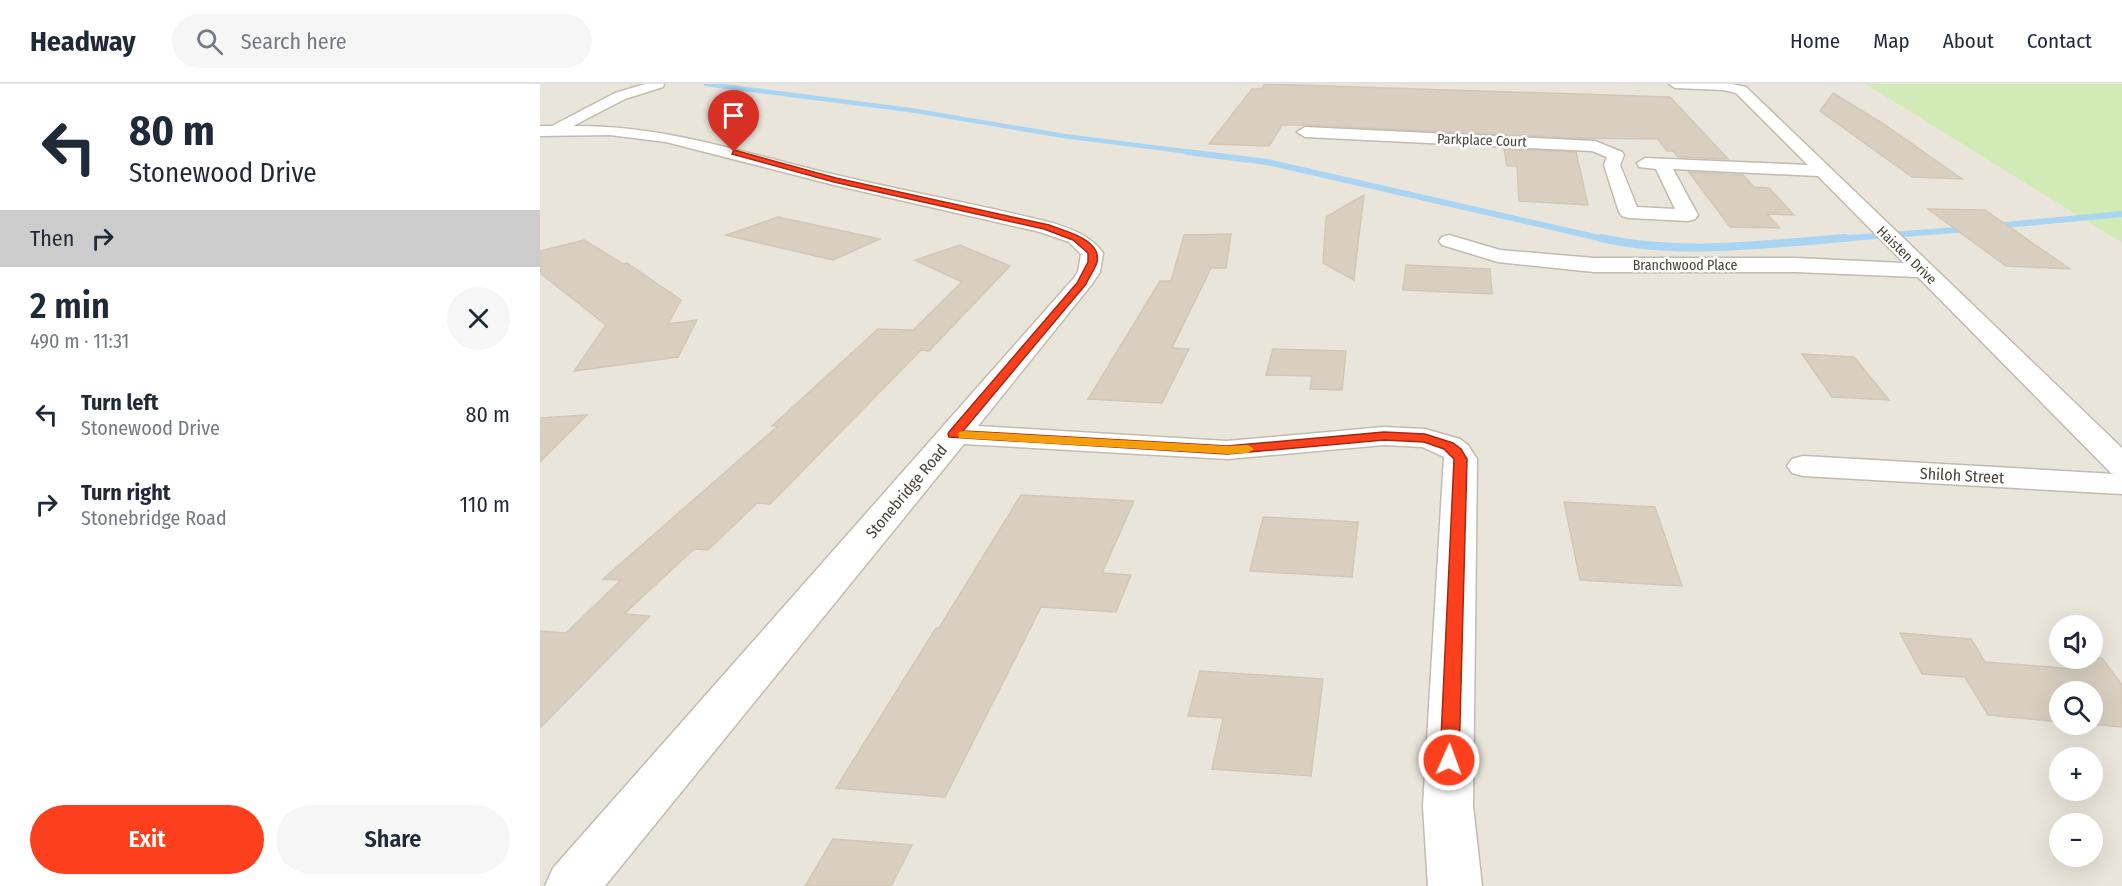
<!DOCTYPE html>
<html lang="en">
<head>
<meta charset="utf-8">
<style>
  :root { --surface:#fff; --page:#f6f6f7; --text:#1f2937; --muted:#747a83; --line:#e0e1e3; --accent:#fc3f1d }
  body { margin:0; font-family:"Fira Sans Condensed",sans-serif; background:var(--page); color:var(--text); height:100vh; display:flex; flex-direction:column; font-size:22px; white-space:nowrap }
  * { box-sizing:border-box; margin:0 }
  p { font-size:20px; color:var(--muted) }
  .icon { flex:none; width:33px; height:33px; fill:none; stroke:currentColor; stroke-width:2; stroke-linecap:round; stroke-linejoin:round }
  .map { position:relative; flex:1; overflow:hidden }
  .details { display:flex; flex-direction:column; background:var(--surface); width:540px }
  .details>* { flex:none }
  .hud { background:#fff; color:var(--text); overflow:hidden }
  .controls { position:absolute; left:1509px; top:531px; display:grid; gap:12px }
  .controls a { display:grid; place-items:center; width:54px; height:54px; border-radius:50%; background:var(--surface); box-shadow:0 6px 24px #0002; font-size:30px }
  .pin { position:absolute; display:grid; place-items:center; width:51px; height:51px; color:#fff; margin:-62px -26px; border-radius:50% 50% 50% 0; rotate:-45deg; box-shadow:0 0 6px #0007 }
  .pin .icon { rotate:45deg }
  .me { position:absolute; width:66px; margin:-33px; rotate:2deg; stroke-linejoin:round; filter:drop-shadow(0 0 4px #0008) }
  .turn { display:flex; align-items:center; gap:21px; height:126px; padding:0 30px; font-size:27px }
  .turn .icon { width:78px; height:78px; stroke-width:2.5 }
  .turn b { display:block; font-size:42px; line-height:51px }
  .then { display:flex; align-items:center; height:57px; padding:0 30px; background:#0003; gap:12px; font-size:22px }
  .round { display:grid; place-items:center; flex:none; width:63px; height:63px; border-radius:32px; background:var(--page) }
  .head { display:flex; align-items:center; justify-content:space-between; height:102px; padding:0 30px }
  h1 { font-size:36px; font-weight:600; line-height:45px }
  .primary-button { display:flex; gap:12px; margin-top:auto; padding:12px 30px }
  .primary-button a { flex:1; height:69px; border-radius:36px; background:var(--accent); color:#fff; font-size:24px; font-weight:600; line-height:69px; text-align:center }
  .primary-button a+a { background:var(--page); color:var(--text) }
  ul { padding:0; list-style:none }
  li { display:flex; align-items:center; gap:18px; height:90px; padding:0 30px }
  li div { flex:1 }
  li b { display:block; font-size:22px }
  li em { font-style:normal }
  header { display:flex; align-items:center; gap:36px; box-sizing:border-box; height:84px; padding:0 30px; background:var(--surface); border-bottom:2px solid var(--line) }
  header strong { font-size:28px }
  nav { display:flex; gap:33px; margin-inline-start:auto; font-size:21px }
  .search { width:420px; height:54px; background:var(--page); display:flex; align-items:center; gap:15px; box-sizing:border-box; padding:0 21px; border-radius:33px; color:var(--muted); font-size:22px }
  main { display:flex; flex:1; min-height:0 }
  .map>svg:first-child { display:block }
  .residential { fill:#eae5da; fill-rule:evenodd }
  .green { fill:#d2eab5 }
  .lines { fill:none; stroke-linecap:round; stroke-linejoin:round }
  .stream-far2 { stroke:#a9d4f2; stroke-width:4.5 }
  .stream-far1 { stroke:#a9d4f2; stroke-width:6 }
  .stream { stroke:#a9d4f2; stroke-width:8 }
  .building { fill:#d8cfc1; stroke:#d3c7b4; stroke-width:1.5 }
  .street-casing { stroke:#c2bbae; stroke-width:3 }
  .street { fill:#fff; fill-rule:evenodd }
  .route { fill:#fc3f1d; stroke:#a42913; stroke-width:1.5 }
  .slow { fill:#f59e0b }
  .labels { text-anchor:middle; stroke-width:5; stroke-linejoin:round; paint-order:stroke }
  .far-street-label { font-size:14px; fill:#4b4439; stroke:#fff }
  .street-label { font-size:16px; fill:#4b4439; stroke:#fff }
</style>
</head>
<body>
<header>
<strong>Headway</strong>
<div class="search"><svg class="icon" aria-label="search" viewBox="0 0 24 24"><circle cx="10" cy="10" r="6"/><path d="M15 15l6 6"/></svg>Search here</div>
<nav><a>Home</a><a>Map</a><a>About</a><a>Contact</a></nav>
</header>
<main>
<section class="details">
<div class="hud">
<div class="turn"><svg class="icon" aria-label="left" viewBox="0 0 24 24"><path d="M17 20v-9H6M10 6l-5 5 5 5"/></svg><div><b>80 m</b>Stonewood Drive</div></div>
<div class="then">Then<svg class="icon" aria-label="right" viewBox="0 0 24 24"><path d="M7 20v-9h11M14 6l5 5-5 5"/></svg></div>
</div>
<div class="head"><div><h1>2 min</h1><p>490 m · 11:31</p></div><a class="round"><svg class="icon" aria-label="close" viewBox="0 0 24 24"><path d="M6 6l12 12M18 6L6 18"/></svg></a></div>
<ul>
<li><svg class="icon" aria-label="left" viewBox="0 0 24 24"><path d="M17 20v-9H6M10 6l-5 5 5 5"/></svg><div><b>Turn left</b><p>Stonewood Drive</p></div><em>80 m</em></li>
<li><svg class="icon" aria-label="right" viewBox="0 0 24 24"><path d="M7 20v-9h11M14 6l5 5-5 5"/></svg><div><b>Turn right</b><p>Stonebridge Road</p></div><em>110 m</em></li>
</ul>
<div class="primary-button"><a>Exit</a><a>Share</a></div>
</section>
<div class="map">
<svg width="1582" height="802" viewBox="0 0 1582 802">
  <rect width="100%" height="100%" fill="#f6f3ec"/>
  <path class="residential" d="M 0,0 L 1325,0 L 1582,159 L 1582,802 L 0,802 ZM 1520,542 L 1552,542 L 1552,574 L 1520,574 ZM 1520,608 L 1552,608 L 1552,640 L 1520,640 ZM 1520,674 L 1552,674 L 1552,706 L 1520,706 ZM 1520,740 L 1552,740 L 1552,772 L 1520,772 Z"/>
  <path class="green" d="M 1325,0 L 1582,0 L 1582,159 Z"/>
  <g class="lines">
    <path class="stream-far2" d="M 166,0 L 370,26 L 524,52 L 658,69"/>
    <path class="stream-far1" d="M 647,68 L 727,78 L 1068,156
      M 1454,142 L 1582,130
      M 1285,156 L 1429,145"/>
    <path class="stream" d="M 1061,154 C 1140,172 1225,160 1305,154"/>
  </g>
  <path class="building" d="M 725,0 L 1130,13 L 1188,75 L 1138,73 L 1133,67 L 1127,67 L 1118,55 L 1033,54 L 765,41 L 742,41 L 729,62 L 669,60 L 712,5 L 721,5 Z
    M 1293,9 L 1345,41 L 1422,95 L 1372,93 L 1280,27 Z
    M 964,65 L 1036,68 L 1048,121 L 979,117 L 977,82 L 967,82 Z
    M 1149,88 L 1203,91 L 1214,103 L 1229,104 L 1254,131 L 1227,130 L 1240,144 L 1190,143 Z
    M 824,111 L 818,159 L 814,196 L 783,179 L 786,133 Z
    M 1388,125 L 1445,126 L 1530,185 L 1466,182 Z
    M 238,133 L 340,155 L 293,176 L 186,151 Z
    M 691,150 L 686,184 L 671,184 L 632,264 L 649,265 L 622,319 L 548,315 L 620,197 L 631,197 L 644,151 Z
    M 44,156 L 83,180 L 87,179 L 141,216 L 128,240 L 157,236 L 138,273 L 34,287 L 66,241 L 0,189 L 0,167 Z
    M 420,161 L 470,182 L 389,267 L 381,266 L 230,420 L 217,419 L 168,466 L 154,465 L 84,530 L 110,532 L 0,644 L 0,547 L 26,549 L 81,496 L 63,495 L 238,342 L 232,342 L 338,245 L 373,246 L 422,198 L 375,176 Z
    M 866,181 L 950,185 L 952,210 L 863,206 Z
    M 733,265 L 806,267 L 802,306 L 770,305 L 772,292 L 726,291 Z
    M 1262,270 L 1314,273 L 1349,316 L 1292,313 Z
    M 47,331 L 0,378 L 0,334 Z
    M 481,411 L 594,417 L 562,489 L 591,491 L 576,528 L 501,523 L 405,713 L 296,704 L 396,544 L 399,544 Z
    M 1024,418 L 1115,423 L 1142,502 L 1040,496 Z
    M 723,433 L 818,438 L 812,493 L 710,487 Z
    M 1360,549 L 1431,555 L 1445,578 L 1536,585 L 1528,574 L 1562,574 L 1582,601 L 1582,643 L 1550,640 L 1552,640 L 1552,608 L 1520,608 L 1520,638 L 1448,631 L 1425,593 L 1382,590 Z
    M 660,587 L 783,595 L 771,692 L 672,685 L 683,634 L 648,632 Z
    M 293,755 L 372,761 L 351,802 L 265,802 Z"/>
  <g class="lines">
    <g class="street-casing">
      <path id="street" d="M 105,0 L 124,0 L 123,3 L 85,15 L 33,42 C 126,41 206,70 296,91 C 368,108 441,121 513,139 C 533,146 550,151 563,169 L 560,188 L 552,200 L 438,342 L 687,357 L 844,343 L 885,345 L 920,355 L 928,361 L 937,375 L 933,722 L 942,802 L 888,802 L 883,722 L 904,373 L 882,363 L 844,361 L 687,375 L 424,360 L 65,802 L 5,802 L 13,784 L 533,195 L 538,188 L 541,170 L 529,158 L 500,148 L 294,101 L 126,58 L 70,51 L 0,52 L 0,42 L 12,42 L 75,9 Z
        M 1129,0 L 1192,0 L 1206,3 L 1582,364 L 1582,410 L 1263,392 L 1252,389 L 1247,382 L 1252,375 L 1263,372 L 1574,390 L 1571,389 L 1378,193 L 1255,188 L 1054,188 L 958,178 L 902,161 L 899,157 L 902,153 L 909,151 L 960,166 L 1054,174 L 1255,174 L 1364,179 L 1278,92 L 1133,85 L 1158,131 L 1155,135 L 1148,137 L 1089,134 L 1082,132 L 1079,128 L 1064,81 L 1067,73 L 1052,67 L 765,53 L 757,48 L 765,43 L 1055,57 L 1082,68 L 1084,71 L 1080,81 L 1097,123 L 1135,125 L 1116,85 L 1099,83 L 1097,79 L 1105,74 L 1268,81 L 1196,9 L 1183,6 L 1135,4 Z"/>
    </g>
    <use href="#street" class="street"/>
  </g>
  <path class="route" d="M 194,66 L 296,94 L 509,141 C 524,147 562,155 557,178 C 555,185 549,193 546,200 L 423,347 L 687,362 L 844,348 L 885,350 L 913,359 L 921,365 L 927,375 L 919,676 L 916,682 L 909,684 L 902,682 L 900,676 L 914,375 L 904,365 L 884,358 L 844,356 L 687,370 L 409,353 L 408,350 L 409,348 L 537,199 L 548,178 L 548,169 L 533,156 L 504,145 L 294,98 L 192,70 Z"/>
  <path class="slow" d="M 424,347 L 687,362 L 708,361 L 714,365 L 708,369 L 687,370 L 419,354 L 418,351 L 419,348 Z"/>
  <g class="labels">
    <g class="far-street-label">
      <text transform="translate(942 56) rotate(2)" y="5">Parkplace Court</text>
      <text transform="translate(1367 171) rotate(44)" y="5">Haisten Drive</text>
      <text x="1145" y="186">Branchwood Place</text>
    </g>
    <g class="street-label">
      <text transform="translate(1422 391) rotate(3)" y="6">Shiloh Street</text>
      <text transform="translate(366 407) rotate(-50)" y="6">Stonebridge Road</text>
    </g>
  </g>
</svg>
<div class="controls">
<a><svg class="icon" aria-label="sound" viewBox="0 0 24 24"><path d="M4 9h4l5-4v14l-5-4H4zM17 9q2 3 0 6"/></svg></a>
<a><svg class="icon" aria-label="search" viewBox="0 0 24 24"><circle cx="10" cy="10" r="6"/><path d="M15 15l6 6"/></svg></a>
<a>+</a>
<a>−</a>
</div>
<div class="pin" style="left:194px;top:68px;background:#d93025"><svg class="icon" aria-label="arrive" viewBox="0 0 24 24"><path d="M6 21V4h12l-3 4 3 4H6"/></svg></div>
<svg class="me" style="left:909px;top:676px" viewBox="-20 -20 40 40"><circle r="17" fill="#fc3f1d" stroke="#fff" stroke-width="3"/><path d="M0-11L8 9 0 5-8 9z" fill="#fff"/></svg>
</div>
</main>
</body>
</html>
